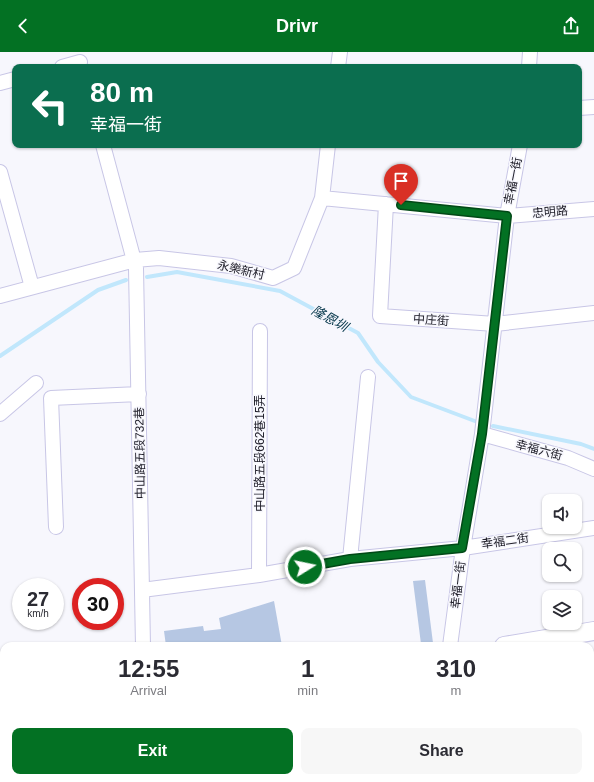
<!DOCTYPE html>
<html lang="en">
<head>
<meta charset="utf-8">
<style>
  :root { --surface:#fff; --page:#f7f7f7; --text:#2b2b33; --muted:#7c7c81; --accent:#037123 }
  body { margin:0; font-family:Helvetica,"Noto Sans TC",sans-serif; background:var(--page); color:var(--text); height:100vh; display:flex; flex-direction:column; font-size:15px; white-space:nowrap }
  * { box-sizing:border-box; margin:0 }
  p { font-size:13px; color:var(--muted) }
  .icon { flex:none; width:22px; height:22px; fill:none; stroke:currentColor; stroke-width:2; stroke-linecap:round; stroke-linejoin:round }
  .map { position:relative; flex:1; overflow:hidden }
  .drawer { position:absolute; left:0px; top:590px; width:594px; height:140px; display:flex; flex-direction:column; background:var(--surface); border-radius:12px 12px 0 0; box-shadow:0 1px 3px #0004 }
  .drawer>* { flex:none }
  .banner { position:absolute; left:12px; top:12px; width:570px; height:84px; border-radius:8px; box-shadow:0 1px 3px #0004; background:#0b6e4f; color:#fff; overflow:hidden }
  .buttons { position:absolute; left:542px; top:442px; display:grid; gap:8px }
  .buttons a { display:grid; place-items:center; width:40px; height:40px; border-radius:8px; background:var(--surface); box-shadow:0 1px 3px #0004; font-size:20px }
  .speed { position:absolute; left:12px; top:526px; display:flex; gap:8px; font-size:20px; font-weight:700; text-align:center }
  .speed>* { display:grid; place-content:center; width:52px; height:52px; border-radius:50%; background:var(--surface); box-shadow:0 1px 3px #0004; line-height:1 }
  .speed small { font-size:10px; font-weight:400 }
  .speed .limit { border:6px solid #d22; background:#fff; color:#111 }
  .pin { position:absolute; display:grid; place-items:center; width:34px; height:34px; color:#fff; margin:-41px -17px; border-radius:50% 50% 50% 0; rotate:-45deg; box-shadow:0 0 4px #0007 }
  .pin .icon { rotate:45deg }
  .me { position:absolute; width:44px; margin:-22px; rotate:80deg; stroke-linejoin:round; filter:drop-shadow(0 0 3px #0008) }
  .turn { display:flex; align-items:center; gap:14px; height:84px; padding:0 12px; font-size:18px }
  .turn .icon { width:52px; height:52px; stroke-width:2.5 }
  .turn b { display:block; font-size:28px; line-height:34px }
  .eta { display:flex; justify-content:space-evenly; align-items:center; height:68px; text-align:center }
  .eta b { font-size:24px; font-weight:600; line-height:28px }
  .button { display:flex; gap:8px; margin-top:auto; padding:8px 12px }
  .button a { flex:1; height:46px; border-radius:8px; background:var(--accent); color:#fff; font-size:16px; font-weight:600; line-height:46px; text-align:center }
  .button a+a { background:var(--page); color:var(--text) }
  header { display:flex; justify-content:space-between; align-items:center; height:52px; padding:0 12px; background:var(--accent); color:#fff; font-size:18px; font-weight:600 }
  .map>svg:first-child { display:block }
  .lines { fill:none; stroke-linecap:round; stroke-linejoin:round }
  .stream { stroke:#c1e7fc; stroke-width:4 }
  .building { fill:#b6c7e3 }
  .minor-casing { stroke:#c8c6e6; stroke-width:16 }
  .major-casing { stroke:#c8c6e6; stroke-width:20 }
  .minor { stroke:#fff; stroke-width:14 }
  .major { stroke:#fff; stroke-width:18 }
  .route-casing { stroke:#024917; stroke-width:10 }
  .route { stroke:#037123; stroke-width:7 }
  .labels { text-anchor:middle; stroke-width:3; stroke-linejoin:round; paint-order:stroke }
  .street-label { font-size:12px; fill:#21202b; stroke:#f7f7fd }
  .water-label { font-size:13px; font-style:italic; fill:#003347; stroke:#f7f7fd }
</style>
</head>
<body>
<header><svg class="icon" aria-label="back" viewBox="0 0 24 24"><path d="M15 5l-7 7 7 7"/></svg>Drivr<svg class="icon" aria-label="share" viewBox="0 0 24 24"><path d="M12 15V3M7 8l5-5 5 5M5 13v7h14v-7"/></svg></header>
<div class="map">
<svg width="594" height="730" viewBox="0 0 594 730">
  <rect width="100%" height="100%" fill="#f7f7fd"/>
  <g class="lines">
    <path class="stream" d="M 147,225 L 177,220 L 280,239 L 358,281 L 378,310 L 411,345 L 480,371
      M 0,304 L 98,238 L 126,228
      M 493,374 L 581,392 L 594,397"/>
  </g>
  <path class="building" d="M 425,528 L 433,591 L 421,592 L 413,529 Z
    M 274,549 L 282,594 L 166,594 L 164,579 L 203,574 L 204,579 L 221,577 L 219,566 Z"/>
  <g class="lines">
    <g class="minor-casing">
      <path id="minor" d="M 62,15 L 80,10
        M 338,15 L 340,0
        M 529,15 L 530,0
        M 0,31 L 15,27
        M 579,56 L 594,55
        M 103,93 L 136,216 L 143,594
        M 328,93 L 322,146 L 507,164 L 594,157
        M 0,120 L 32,235
        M 386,152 L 380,264 L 495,272 L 594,261
        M 0,244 L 135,208 L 159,206 L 231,214 L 273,226 L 294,216 L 322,146
        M 0,362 L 36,331
        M 482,382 L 568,406 L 594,417
        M 56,475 L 51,346 L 139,342
        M 350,507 L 368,325
        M 259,523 L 260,279
        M 142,538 L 259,523 L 350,507 L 463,496 L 594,476
        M 450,594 L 463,496 L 482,382 L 507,164 L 520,93
        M 590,623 L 594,627
        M 122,726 L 122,730
        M 251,730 L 252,726
        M 453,730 L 454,726"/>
    </g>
    <g class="major-casing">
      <path id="major" d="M 504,594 L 594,579
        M 0,685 L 4,684"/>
    </g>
    <use href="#minor" class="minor"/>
    <use href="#major" class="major"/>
  </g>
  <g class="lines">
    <g class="route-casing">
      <path id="route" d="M 305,515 L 350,507 L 462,496 L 482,382 L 507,164 L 401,153"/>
    </g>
    <use href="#route" class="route"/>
  </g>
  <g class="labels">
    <g class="street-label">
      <text transform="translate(513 129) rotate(-79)" y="4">幸福一街</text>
      <text transform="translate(550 160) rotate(-5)" y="4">忠明路</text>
      <text transform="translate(241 218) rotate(13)" y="4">永樂新村</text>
      <text transform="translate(431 268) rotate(4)" y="4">中庄街</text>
      <text transform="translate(539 398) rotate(15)" y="4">幸福六街</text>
      <text transform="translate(140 401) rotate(-91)" y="4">中山路五段732巷</text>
      <text transform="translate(260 401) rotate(-90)" y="4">中山路五段662巷15弄</text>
      <text transform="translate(505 489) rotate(-8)" y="4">幸福二街</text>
      <text transform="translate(458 533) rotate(-83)" y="4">幸福一街</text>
    </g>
    <g class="water-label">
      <text transform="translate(330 266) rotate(29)" y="5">隆恩圳</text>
    </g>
  </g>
</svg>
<div class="buttons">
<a><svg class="icon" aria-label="sound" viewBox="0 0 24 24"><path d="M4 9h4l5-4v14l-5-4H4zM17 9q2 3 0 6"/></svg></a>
<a><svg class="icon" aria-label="search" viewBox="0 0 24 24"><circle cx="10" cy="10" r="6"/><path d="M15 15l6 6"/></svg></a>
<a><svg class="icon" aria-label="layers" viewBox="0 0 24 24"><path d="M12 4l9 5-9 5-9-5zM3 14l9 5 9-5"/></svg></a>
</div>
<div class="speed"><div>27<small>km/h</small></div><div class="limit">30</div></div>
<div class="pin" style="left:401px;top:153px;background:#d93025"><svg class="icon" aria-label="arrive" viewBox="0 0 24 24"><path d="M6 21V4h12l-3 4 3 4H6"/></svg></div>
<svg class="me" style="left:305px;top:515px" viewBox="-20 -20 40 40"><circle r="17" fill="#037123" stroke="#fff" stroke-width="3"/><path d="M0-11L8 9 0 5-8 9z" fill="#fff"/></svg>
<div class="banner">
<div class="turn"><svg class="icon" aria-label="left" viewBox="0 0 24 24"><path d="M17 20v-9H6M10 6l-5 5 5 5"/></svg><div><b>80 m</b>幸福一街</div></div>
</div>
<section class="drawer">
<div class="eta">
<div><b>12:55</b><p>Arrival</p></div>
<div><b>1</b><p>min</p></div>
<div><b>310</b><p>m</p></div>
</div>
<div class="button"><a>Exit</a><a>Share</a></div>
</section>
</div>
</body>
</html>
